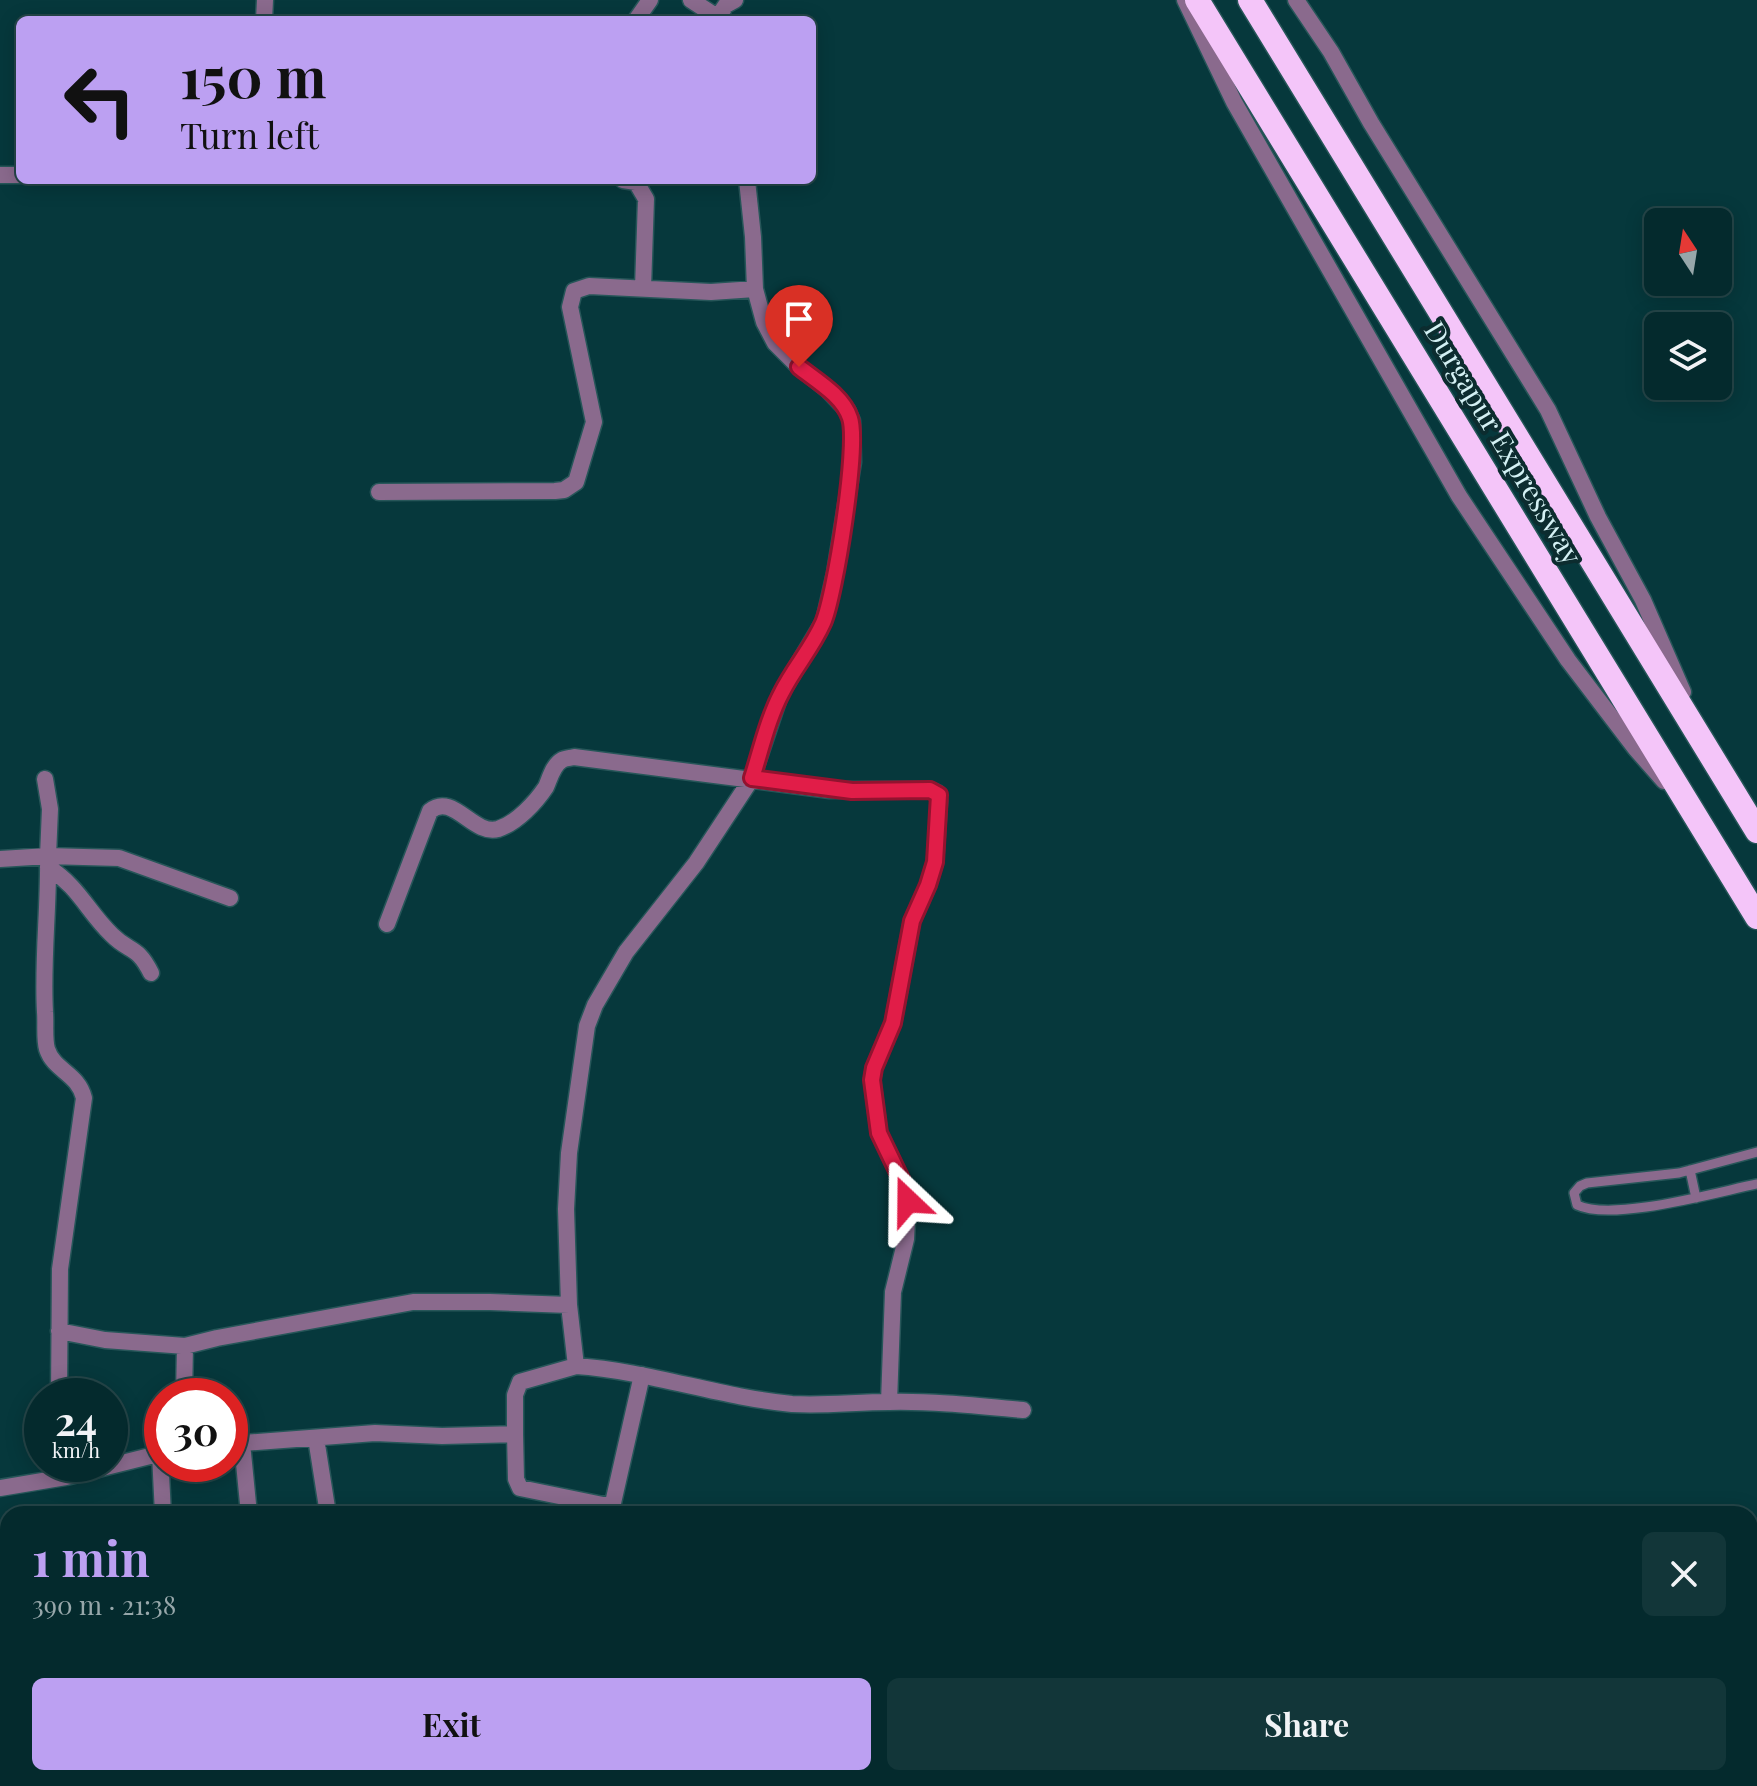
<!DOCTYPE html>
<html lang="en">
<head>
<meta charset="utf-8">
<style>
  :root { --surface:#042a2d; --page:#123639; --text:#f1f3f6; --muted:#97a7aa; --line:#254649; --accent:#bca0f2 }
  body { margin:0; font-family:"Playfair Display",serif; background:var(--page); color:var(--text); height:100vh; display:flex; flex-direction:column; font-size:30px; white-space:nowrap }
  * { box-sizing:border-box; margin:0 }
  p { font-size:26px; color:var(--muted) }
  .icon { flex:none; width:44px; height:44px; fill:none; stroke:currentColor; stroke-width:2; stroke-linecap:round; stroke-linejoin:round }
  .map { position:relative; flex:1; overflow:hidden }
  .details { position:absolute; left:0px; top:1506px; width:1758px; height:280px; display:flex; flex-direction:column; background:var(--surface); border-radius:24px 24px 0 0; box-shadow:0 4px 20px #0003,0 0 0 2px var(--line) }
  .details>* { flex:none }
  .banner { position:absolute; left:16px; top:16px; width:800px; height:168px; border-radius:12px; box-shadow:0 4px 20px #0003,0 0 0 2px var(--line); background:#bca0f2; color:#111; overflow:hidden }
  .needle { width:52px; rotate:348deg }
  .controls { position:absolute; left:1644px; top:208px; display:grid; gap:16px }
  .controls a { display:grid; place-items:center; width:88px; height:88px; border-radius:12px; background:var(--surface); box-shadow:0 4px 20px #0003,0 0 0 2px var(--line); font-size:40px }
  .speed { position:absolute; left:24px; top:1378px; display:flex; gap:16px; font-size:40px; font-weight:700; text-align:center }
  .speed>* { display:grid; place-content:center; width:104px; height:104px; border-radius:50%; background:var(--surface); box-shadow:0 4px 20px #0003,0 0 0 2px var(--line); line-height:1 }
  .speed small { font-size:20px; font-weight:400 }
  .speed .limit { border:12px solid #d22; background:#fff; color:#111 }
  .pin { position:absolute; display:grid; place-items:center; width:68px; height:68px; color:#fff; margin:-82px -34px; border-radius:50% 50% 50% 0; rotate:-45deg; box-shadow:0 0 8px #0007 }
  .pin .icon { rotate:45deg }
  .me { position:absolute; width:88px; margin:-44px; rotate:337deg; stroke-linejoin:round; filter:drop-shadow(0 0 6px #0008) }
  .turn { display:flex; align-items:center; gap:28px; height:168px; padding:0 32px; font-size:36px }
  .turn .icon { width:104px; height:104px; stroke-width:2.5 }
  .turn b { display:block; font-size:56px; line-height:68px }
  .round { display:grid; place-items:center; flex:none; width:84px; height:84px; border-radius:12px; background:var(--page) }
  .summary { display:flex; align-items:center; justify-content:space-between; height:136px; padding:0 32px }
  h1 { font-size:48px; font-weight:700; line-height:60px; color:var(--accent) }
  .primary-button { display:flex; gap:16px; margin-top:auto; padding:16px 32px }
  .primary-button a { flex:1; height:92px; border-radius:12px; background:var(--accent); color:#111; font-size:32px; font-weight:700; line-height:92px; text-align:center }
  .primary-button a+a { background:var(--page); color:var(--text) }
  .map>svg:first-child { display:block }
  .lines { fill:none; stroke-linecap:round; stroke-linejoin:round }
  .lane-casing { stroke:#275659; stroke-width:12 }
  .street-casing { stroke:#275659; stroke-width:19 }
  .highway-casing { stroke:#275659; stroke-width:27 }
  .lane { stroke:#8a6a8d; stroke-width:9 }
  .street { stroke:#8a6a8d; stroke-width:16 }
  .highway { stroke:#f4c5f9; stroke-width:24 }
  .route-casing { stroke:#92132f; stroke-width:20 }
  .route { stroke:#e11d48; stroke-width:14 }
  .labels { text-anchor:middle; stroke-width:8; stroke-linejoin:round; paint-order:stroke }
  .street-label { font-size:28px; fill:#d4f1f4; stroke:#0c2c2f }
</style>
</head>
<body>
<div class="map">
<svg width="1757" height="1786" viewBox="0 0 1757 1786">
  <rect width="100%" height="100%" fill="#06383c"/>
  <g class="lines">
    <g class="lane-casing">
      <path id="lane" d="M 1757,1152 L 1679,1173 L 1587,1183 L 1580,1186 L 1574,1193 L 1577,1205 C 1613,1222 1717,1192 1757,1184
        M 1690,1170 L 1696,1198"/>
    </g>
    <g class="street-casing">
      <path id="street" d="M 691,0 L 717,17
        M 1185,0 L 1234,102 L 1459,496 L 1568,660 L 1635,748 L 1664,781
        M 1296,0 L 1331,52 L 1371,123 L 1548,410 L 1598,517 L 1643,600 L 1683,692
        M 264,20 L 265,0
        M 636,20 L 650,0
        M 716,20 L 726,5 L 735,0
        M 0,175 L 20,175
        M 623,180 L 636,182 L 646,199 L 643,288
        M 379,492 L 555,491 L 564,490 L 576,482 L 594,422 L 570,307 L 574,291 L 589,286 L 711,292 L 755,289
        M 45,779 L 50,809 L 48,856 L 119,858 L 230,898
        M 0,859 L 48,856 C 49,908 42,960 45,1012 C 46,1023 44,1039 47,1049 C 54,1071 78,1073 84,1098 L 60,1269 L 59,1396
        M 48,867 C 80,888 87,911 112,935 C 130,953 137,945 151,973
        M 387,924 L 430,811 C 453,792 473,836 498,829 C 517,823 536,802 546,787 C 550,778 553,765 562,760 C 565,758 571,758 574,757 L 830,790 L 930,790 L 937,793 L 939,801 L 935,862 L 928,885 L 912,921 L 893,1023 L 874,1068 L 872,1080 L 879,1133 L 902,1181 L 908,1201 L 906,1239 L 893,1292 L 889,1402
        M 569,1305 L 576,1366 C 649,1371 719,1397 792,1404 C 825,1406 856,1402 889,1402 C 934,1401 979,1406 1023,1410
        M 59,1331 L 105,1340 L 185,1346 L 217,1338 L 413,1302 L 490,1302 L 569,1305 L 566,1209 L 569,1153 L 587,1026 L 595,1005 L 626,952 L 696,863 L 752,778 L 780,695 L 824,621 L 835,573 L 853,462 L 852,421 L 847,410 L 827,389 L 799,367 L 775,343 L 764,322 L 755,289 L 753,237 L 747,180
        M 184,1396 L 185,1346
        M 515,1434 L 516,1479 L 520,1488 L 603,1505 L 613,1503 L 642,1375
        M 316,1438 L 328,1514
        M 242,1443 L 249,1514
        M 230,1444 L 375,1433 L 442,1436 L 515,1434 L 515,1395 L 520,1382 L 576,1366
        M 160,1454 L 163,1514
        M 0,1488 L 66,1477 L 162,1453
        M 0,1542 L 8,1594
        M 0,1711 L 8,1698
        M 1640,1778 L 1642,1786"/>
    </g>
    <g class="highway-casing">
      <path id="highway" d="M 1197,0 L 1757,917
        M 1250,0 L 1757,831"/>
    </g>
    <use href="#lane" class="lane"/>
    <use href="#street" class="street"/>
    <use href="#highway" class="highway"/>
  </g>
  <g class="lines">
    <g class="route-casing">
      <path id="route" d="M 799,367 C 817,381 843,396 850,418 C 859,445 835,596 823,623 C 812,648 794,668 782,692 C 768,718 761,750 752,778 L 852,791 L 930,790 L 939,795 L 935,862 L 928,885 L 912,921 L 893,1023 L 874,1068 L 872,1080 L 879,1133 L 902,1181 L 908,1201"/>
    </g>
    <use href="#route" class="route"/>
  </g>
  <g class="labels">
    <g class="street-label">
      <text transform="translate(1503 443) rotate(59)" y="10">Durgapur Expressway</text>
    </g>
  </g>
</svg>
<div class="controls">
<a><svg class="needle" viewBox="-14 -14 28 28"><path d="M0-13l5 13h-10z" fill="#e53935"/><path d="M0 13l5-13h-10z" fill="#97a7aa"/></svg></a>
<a><svg class="icon" aria-label="layers" viewBox="0 0 24 24"><path d="M12 4l9 5-9 5-9-5zM3 14l9 5 9-5"/></svg></a>
</div>
<div class="speed"><div>24<small>km/h</small></div><div class="limit">30</div></div>
<div class="pin" style="left:799px;top:367px;background:#d93025"><svg class="icon" aria-label="arrive" viewBox="0 0 24 24"><path d="M6 21V4h12l-3 4 3 4H6"/></svg></div>
<svg class="me" style="left:908px;top:1201px" viewBox="-20 -20 40 40"><path d="M0-17L14 15 0 8-14 15z" fill="#e11d48" stroke="#fff" stroke-width="4"/></svg>
<div class="banner">
<div class="turn"><svg class="icon" aria-label="left" viewBox="0 0 24 24"><path d="M17 20v-9H6M10 6l-5 5 5 5"/></svg><div><b>150 m</b>Turn left</div></div>
</div>
<section class="details">
<div class="summary"><div><h1>1 min</h1><p>390 m · 21:38</p></div><a class="round"><svg class="icon" aria-label="close" viewBox="0 0 24 24"><path d="M6 6l12 12M18 6L6 18"/></svg></a></div>
<div class="primary-button"><a>Exit</a><a>Share</a></div>
</section>
</div>
</body>
</html>
